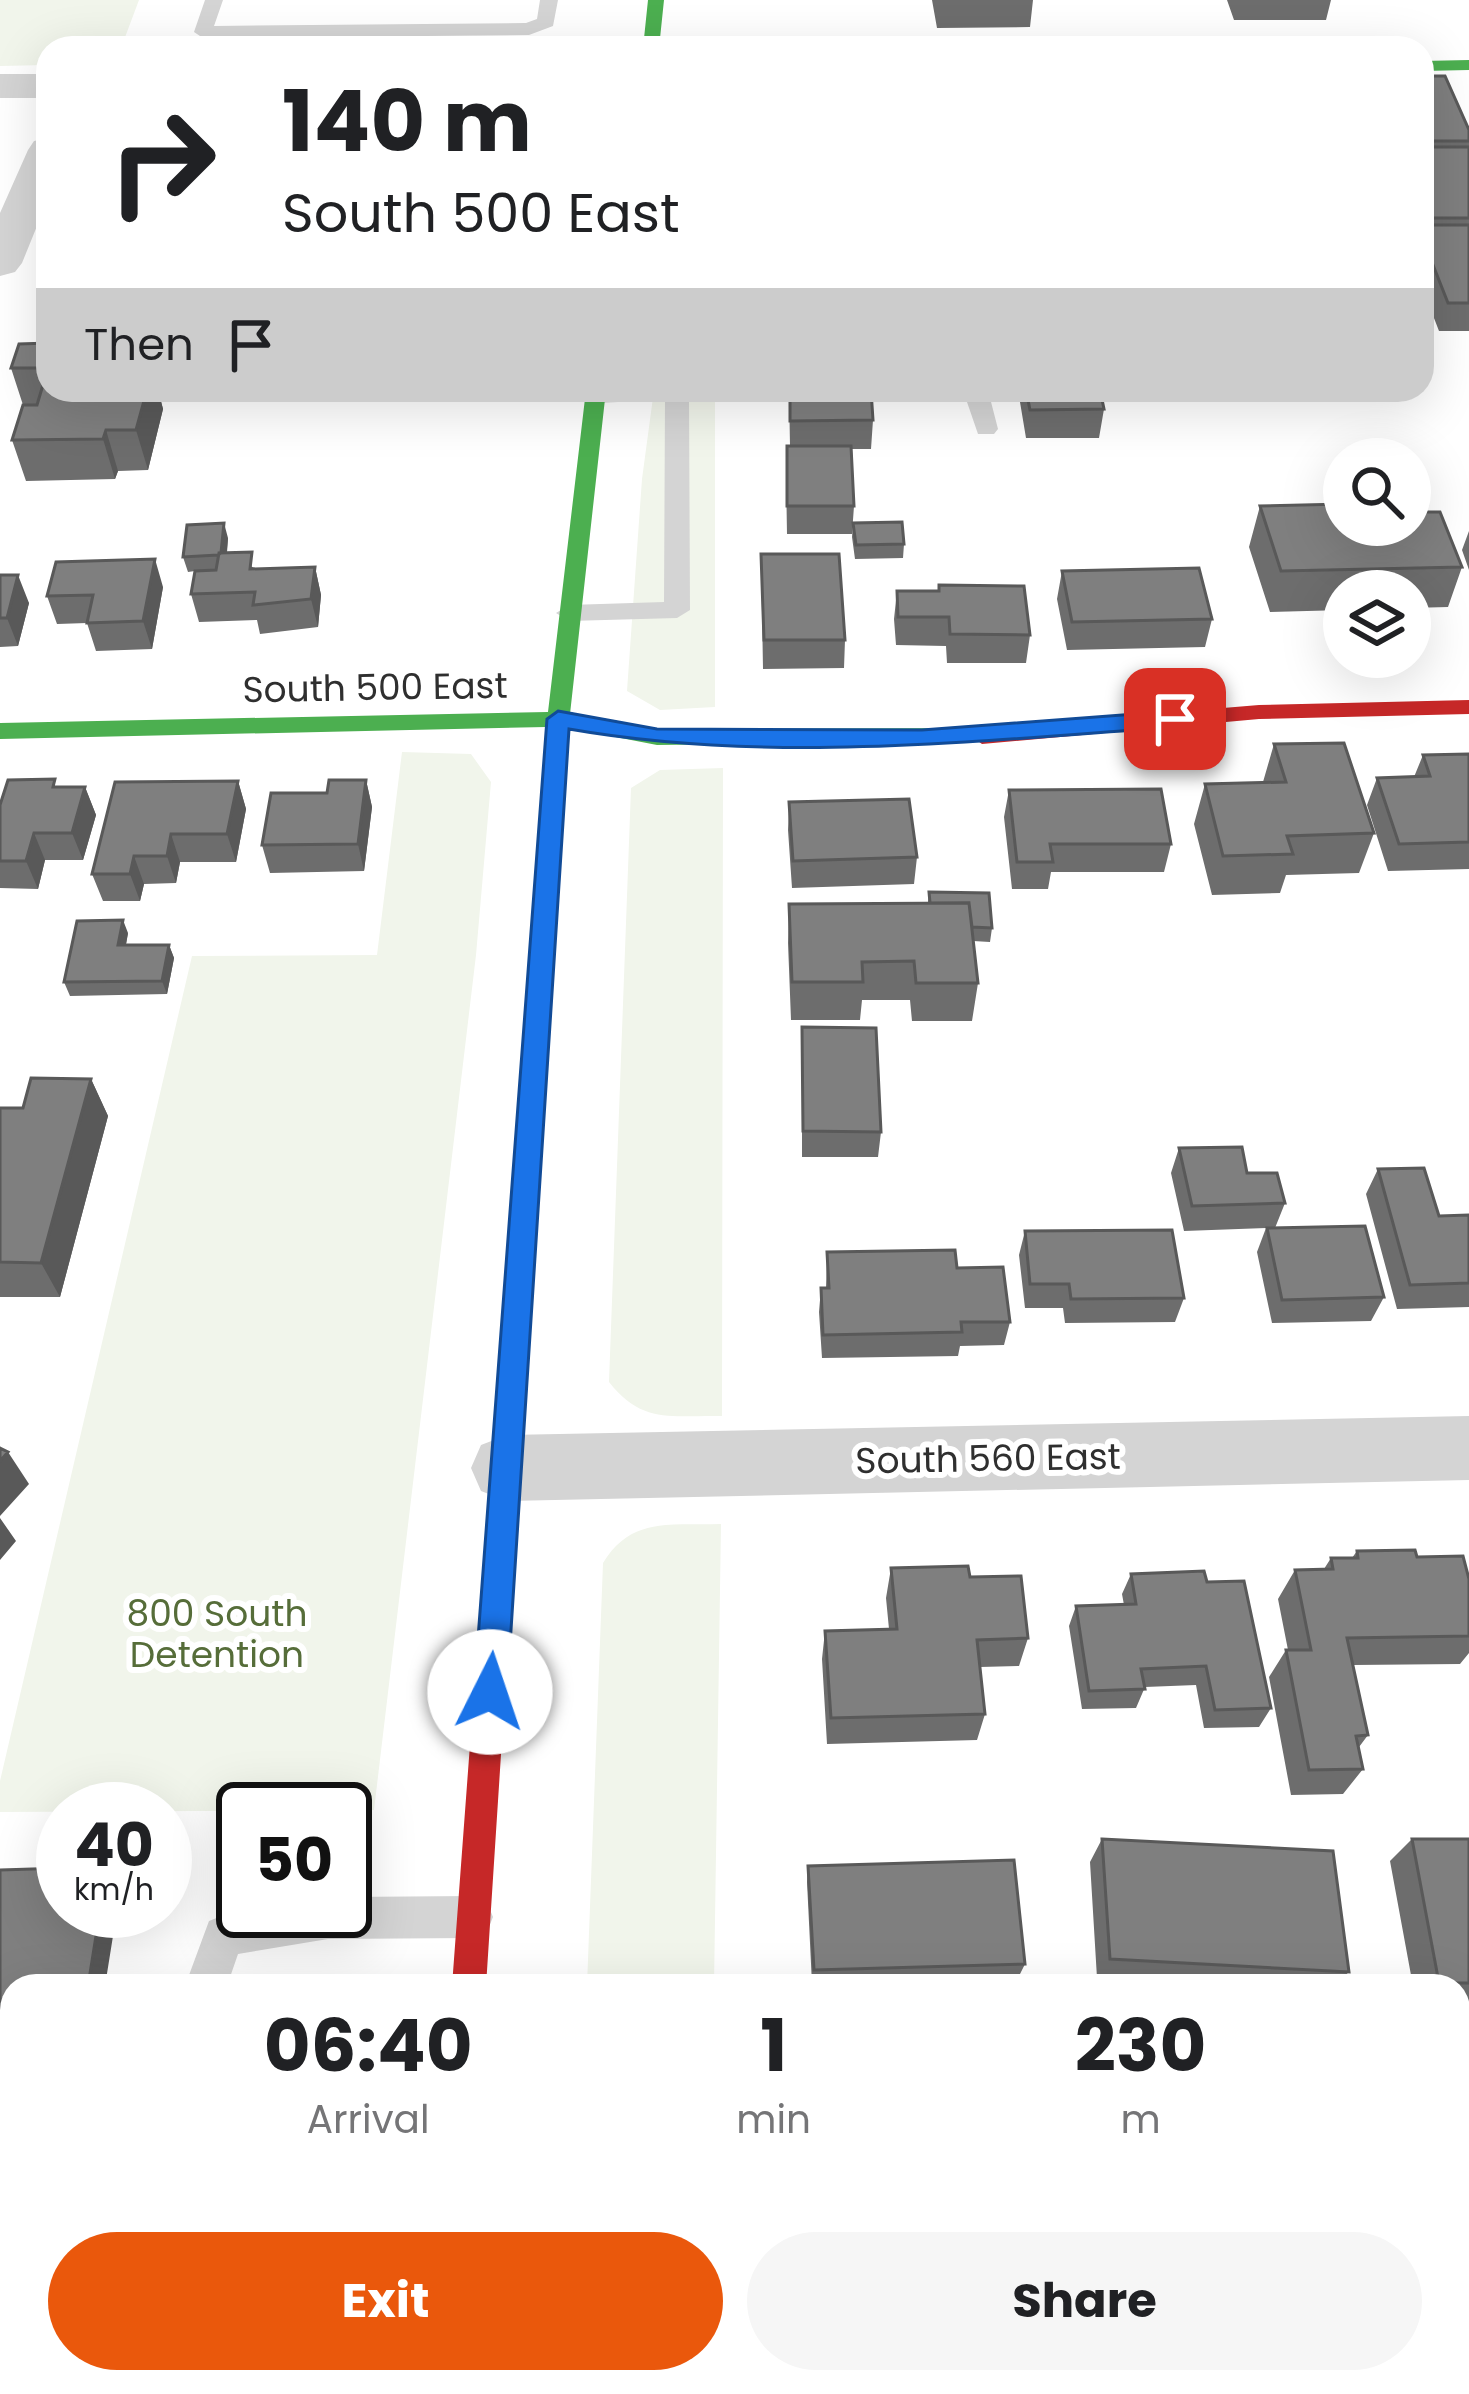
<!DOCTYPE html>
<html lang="en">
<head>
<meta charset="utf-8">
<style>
  :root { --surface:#fff; --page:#f6f6f6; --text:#202124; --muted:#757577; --accent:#ea580c }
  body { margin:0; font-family:Poppins,sans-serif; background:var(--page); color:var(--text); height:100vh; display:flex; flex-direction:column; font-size:45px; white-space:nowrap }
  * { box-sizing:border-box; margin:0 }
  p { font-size:39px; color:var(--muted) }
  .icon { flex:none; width:66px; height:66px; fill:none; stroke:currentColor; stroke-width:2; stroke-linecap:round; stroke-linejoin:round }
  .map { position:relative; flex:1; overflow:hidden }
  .side { position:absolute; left:0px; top:1974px; width:1470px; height:420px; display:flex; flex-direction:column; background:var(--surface); border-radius:36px 36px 0 0; box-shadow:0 12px 48px #0002 }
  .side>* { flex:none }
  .hud { position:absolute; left:36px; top:36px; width:1398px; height:366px; border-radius:36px; box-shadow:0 12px 48px #0002; background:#fff; color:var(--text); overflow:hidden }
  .controls { position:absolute; left:1323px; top:438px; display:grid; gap:24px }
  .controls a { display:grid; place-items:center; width:108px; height:108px; border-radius:50%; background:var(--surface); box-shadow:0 12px 48px #0002; font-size:60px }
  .speed { position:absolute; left:36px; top:1782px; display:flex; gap:24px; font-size:60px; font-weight:700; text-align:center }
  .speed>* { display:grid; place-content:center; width:156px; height:156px; border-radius:50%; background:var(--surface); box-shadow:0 12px 48px #0002; line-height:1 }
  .speed small { font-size:30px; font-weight:400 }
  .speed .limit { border:6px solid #111; border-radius:18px; background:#fff; color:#111 }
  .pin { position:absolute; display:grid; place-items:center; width:102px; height:102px; color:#fff; margin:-51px; border-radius:24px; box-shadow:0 6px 18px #0006 }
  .me { position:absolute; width:132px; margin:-66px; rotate:4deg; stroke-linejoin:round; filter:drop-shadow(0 0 9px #0008) }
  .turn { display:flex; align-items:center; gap:42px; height:252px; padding:0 48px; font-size:54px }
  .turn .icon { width:156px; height:156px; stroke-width:2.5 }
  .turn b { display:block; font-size:84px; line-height:102px }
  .then { display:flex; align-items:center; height:114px; padding:0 48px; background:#0003; gap:24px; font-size:45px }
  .eta { display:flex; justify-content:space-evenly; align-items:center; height:204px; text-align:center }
  .eta b { font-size:72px; font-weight:700; line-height:84px }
  .button { display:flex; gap:24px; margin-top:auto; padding:24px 48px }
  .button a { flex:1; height:138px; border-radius:72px; background:var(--accent); color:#fff; font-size:48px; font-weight:700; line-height:138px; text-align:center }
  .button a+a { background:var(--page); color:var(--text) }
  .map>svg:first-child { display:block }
  .green { fill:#f1f5eb }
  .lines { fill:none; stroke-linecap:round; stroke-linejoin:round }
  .lane { fill:#d4d4d4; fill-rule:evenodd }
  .street { fill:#d4d4d4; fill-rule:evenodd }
  .fast { fill:#4caf50; fill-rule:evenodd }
  .slow { fill:#ffc107; fill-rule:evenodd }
  .jam { fill:#c62828; fill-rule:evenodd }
  .wall { fill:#6d6d6d }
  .shaded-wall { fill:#595959 }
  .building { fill:#7f7f7f; stroke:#595959; stroke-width:3 }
  .route { fill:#1a73e8; stroke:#114b97; stroke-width:3 }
  .labels { text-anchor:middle; stroke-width:12; stroke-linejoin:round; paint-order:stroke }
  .street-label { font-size:36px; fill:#2f2f2f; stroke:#fff }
  .park-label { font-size:36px; fill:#566d39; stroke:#fff }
</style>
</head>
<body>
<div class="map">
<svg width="1469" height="2394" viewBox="0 0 1469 2394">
  <rect width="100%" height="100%" fill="#fff"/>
  <path class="green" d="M 0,0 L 139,0 L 121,48 L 48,48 L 48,65 L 0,66 Z
    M 654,390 L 715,390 L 715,707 L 660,710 L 627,691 L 642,479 Z
    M 402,752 L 471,754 L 491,782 L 476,955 L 374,1810 L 0,1812 L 0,1781 L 192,956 L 377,955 Z
    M 723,768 L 722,1416 C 672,1415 643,1425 609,1382 L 631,788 L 660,770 Z
    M 721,1524 L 714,1986 L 587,1986 L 603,1563 C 632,1516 671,1526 721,1524 Z
    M 570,2382 L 712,2382 L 712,2394 L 570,2394 Z"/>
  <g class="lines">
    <path class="lane" d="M 205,0 L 223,0 L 214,26 L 526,23 L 537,19 L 540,0 L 558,0 L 553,26 L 529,35 L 203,38 L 194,32 Z
      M 978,390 L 990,398 L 998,429 L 994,434 L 978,434 L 967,402 L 956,398 L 689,400 L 690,610 L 677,618 L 569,621 L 556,613 L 569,605 L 664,602 L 665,400 L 595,403 L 587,401 L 587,391 Z
      M 472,1896 L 487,1902 L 493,1917 L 487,1932 L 472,1938 L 328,1939 L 238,1954 L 227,1986 L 185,1986 L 209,1921 L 224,1915 L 345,1911 L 345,1897 Z"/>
    <path class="street" d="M 0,74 L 48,74 L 48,98 L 0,98 Z
      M 48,138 L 48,199 L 22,263 L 15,272 L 0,276 L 0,213 L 28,150 L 34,141 Z
      M 1469,1416 L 1469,1480 L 507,1501 L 481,1491 L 471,1468 L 481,1445 L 507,1435 Z
      M 1458,2174 L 1469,2176 L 1469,2266 L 1458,2264 Z"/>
    <path class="fast" d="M 648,0 L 664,0 L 659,48 L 643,48 Z
      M 1469,60 L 1469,70 L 1422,71 L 1422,61 Z
      M 586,390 L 606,390 L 570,714 L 657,729 L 982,728 L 993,736 L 990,741 L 657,745 L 569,728 L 556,918 L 544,927 L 532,918 L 546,727 L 0,739 L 0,723 L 548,712 Z
      M 418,2382 L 456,2382 L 455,2394 L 417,2394 Z"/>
    <path class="slow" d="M 544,909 L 556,918 L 526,1369 L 522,1378 L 512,1381 L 502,1378 L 498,1369 L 532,918 Z"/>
    <path class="jam" d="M 1469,700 L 1469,714 L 1259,719 L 982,744 L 971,736 L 982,728 L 1259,705 Z
      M 512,1357 L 522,1360 L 526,1369 L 486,1986 L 452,1986 L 498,1369 L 502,1360 Z"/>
  </g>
  <path class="wall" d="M 932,0 L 1033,0 L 1030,27 L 937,28 Z
    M 1227,0 L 1331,0 L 1326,20 L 1234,20 Z
    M 1422,76 L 1469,130 L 1469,331 L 1439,331 L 1422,287 Z
    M 48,343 L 48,390 L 158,390 L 163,409 L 148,470 L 118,471 L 115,479 L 26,481 L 12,440 L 23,405 L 11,368 Z
    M 333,390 L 377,390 L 376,394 L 334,393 Z
    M 789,390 L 873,420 L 871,449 L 852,449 L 854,506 L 852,534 L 787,534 L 786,474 L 787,446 L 790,446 Z
    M 1018,390 L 1100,390 L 1104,409 L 1099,438 L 1026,438 Z
    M 1260,506 L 1462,567 L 1448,607 L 1410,608 L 1410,591 L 1344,591 L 1344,610 L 1270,612 L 1249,547 Z
    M 853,523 L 904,544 L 903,558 L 855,559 L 852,537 Z
    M 1469,531 L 1469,570 L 1462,550 Z
    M 228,538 L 227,553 L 256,569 L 315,567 L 321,595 L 318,627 L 260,634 L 257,620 L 199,622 L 191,594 L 195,571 L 188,572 L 183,557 Z
    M 761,554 L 845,640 L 844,668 L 763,669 Z
    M 1062,571 L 1212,619 L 1205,647 L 1067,650 L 1057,599 Z
    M 0,575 L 29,603 L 18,646 L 0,647 Z
    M 163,587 L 152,649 L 96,651 L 87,623 L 57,624 L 47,596 Z
    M 897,591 L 1030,635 L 1026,663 L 947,663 L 946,646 L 896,645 L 894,619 Z
    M 1274,744 L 1374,833 L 1359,873 L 1286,875 L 1280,893 L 1212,895 L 1194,824 L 1205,784 L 1263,782 Z
    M 1469,754 L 1469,869 L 1388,871 L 1367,805 L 1377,778 L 1414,777 L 1423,755 Z
    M 366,780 L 372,807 L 364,871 L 270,873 L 262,845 L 327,793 Z
    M 238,781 L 246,809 L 236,862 L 180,862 L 176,883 L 144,884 L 140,901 L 103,901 L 92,874 Z
    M 58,787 L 85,787 L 96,815 L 83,860 L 45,860 L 38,889 L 0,888 L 0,805 Z
    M 1009,790 L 1171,844 L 1164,872 L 1051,872 L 1048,889 L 1012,889 L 1004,817 Z
    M 789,802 L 917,857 L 914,884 L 792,888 L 788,830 Z
    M 929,892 L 992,928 L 990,942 L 973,941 L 978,983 L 972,1021 L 912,1021 L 910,1000 L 862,1000 L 860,1020 L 791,1020 L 788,943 L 789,904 L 928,903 Z
    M 128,933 L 126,945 L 169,945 L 174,958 L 167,994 L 70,996 L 64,982 Z
    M 802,1027 L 881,1132 L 878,1157 L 802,1157 Z
    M 91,1079 L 108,1116 L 60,1297 L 0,1297 L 0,1108 L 23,1108 Z
    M 1179,1148 L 1247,1173 L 1285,1203 L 1275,1228 L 1384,1297 L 1371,1321 L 1272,1323 L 1257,1252 L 1266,1228 L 1184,1231 L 1171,1173 Z
    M 1378,1169 L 1439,1216 L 1469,1215 L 1469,1307 L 1397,1309 L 1366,1194 Z
    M 1025,1231 L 1184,1298 L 1175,1322 L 1065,1323 L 1063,1308 L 1025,1308 L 1019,1255 Z
    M 827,1252 L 957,1268 L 1010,1322 L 1004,1345 L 960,1346 L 958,1356 L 822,1358 L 819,1312 L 821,1288 L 826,1288 Z
    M 1357,1551 L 1417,1557 L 1469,1579 L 1469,1653 L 1460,1664 L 1353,1665 L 1368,1735 L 1359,1747 L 1363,1769 L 1343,1794 L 1291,1795 L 1269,1677 L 1286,1650 L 1288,1650 L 1278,1599 L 1295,1570 L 1324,1569 L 1331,1558 L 1352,1558 Z
    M 891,1568 L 970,1577 L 1028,1638 L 1019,1666 L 980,1667 L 985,1714 L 977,1740 L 827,1744 L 822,1659 L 825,1631 L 889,1629 L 886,1598 Z
    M 1131,1574 L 1207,1582 L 1271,1708 L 1259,1727 L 1204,1728 L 1196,1685 L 1145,1687 L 1136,1708 L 1082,1709 L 1069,1626 L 1076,1606 L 1124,1605 L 1122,1594 Z
    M 1102,1839 L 1349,1972 L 1333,1986 L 1240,1986 L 1097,1978 L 1090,1862 Z
    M 1412,1839 L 1469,1839 L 1469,2002 L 1458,2002 L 1458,1986 L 1413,1986 L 1390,1861 Z
    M 808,1866 L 1025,1964 L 1018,1978 L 812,1984 L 807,1882 Z"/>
  <path class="shaded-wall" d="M 147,390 L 158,390 L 163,409 L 148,470 L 136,430 Z
    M 106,430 L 118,471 L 115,479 L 103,439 Z
    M 224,523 L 228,538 L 225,570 L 221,555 Z
    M 155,559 L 163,587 L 152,649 L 143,621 Z
    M 315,567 L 321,595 L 318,627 L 311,599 Z
    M 18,575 L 29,603 L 18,646 L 7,618 Z
    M 366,780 L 372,807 L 364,871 L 358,844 Z
    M 238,781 L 246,809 L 236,862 L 227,834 Z
    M 85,787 L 96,815 L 83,860 L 72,833 Z
    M 34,833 L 45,860 L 38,889 L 26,861 Z
    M 171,834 L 180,862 L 176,883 L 167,856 Z
    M 134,856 L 144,884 L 140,901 L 130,874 Z
    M 123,920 L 128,933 L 123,959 L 118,945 Z
    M 169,945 L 174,958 L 167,994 L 162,981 Z
    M 91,1079 L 108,1116 L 60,1297 L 41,1263 Z
    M 8,1452 L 29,1484 L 0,1516 L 0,1461 Z
    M 0,1518 L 16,1541 L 0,1560 Z
    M 100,1911 L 117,1911 L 105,1986 L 88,1986 Z
    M 21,2382 L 41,2382 L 39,2394 L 19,2394 Z"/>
  <path class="building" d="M 1422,76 L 1445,76 L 1469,130 L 1469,141 L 1422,141 Z
    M 1422,147 L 1469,147 L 1469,218 L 1422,218 Z
    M 1422,225 L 1469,225 L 1469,303 L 1448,303 L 1422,237 Z
    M 48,343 L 48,368 L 11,368 L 19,344 Z
    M 48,368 L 48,390 L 147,390 L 136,430 L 106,430 L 103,439 L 12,440 L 23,405 L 37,405 Z
    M 790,390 L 871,390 L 873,420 L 790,421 Z
    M 1026,390 L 1100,390 L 1104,409 L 1030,410 Z
    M 787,446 L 851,446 L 854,506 L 787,506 Z
    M 1344,504 L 1344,525 L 1410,525 L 1410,512 L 1440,512 L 1462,567 L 1281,571 L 1260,506 Z
    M 902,522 L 904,544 L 856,545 L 853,523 Z
    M 224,523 L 221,553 L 218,555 L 183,557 L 187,525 Z
    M 252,552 L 250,569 L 315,567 L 311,599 L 253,605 L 255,592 L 191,594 L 195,571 L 216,570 L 219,553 Z
    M 761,554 L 839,554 L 845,640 L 764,640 Z
    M 155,559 L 143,621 L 87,623 L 93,595 L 47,596 L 56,562 Z
    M 1199,568 L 1212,619 L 1072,622 L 1062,571 Z
    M 0,575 L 18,575 L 7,618 L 0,618 Z
    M 939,585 L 1024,586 L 1030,635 L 950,634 L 949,617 L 898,617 L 897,591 L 939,591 Z
    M 1344,743 L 1374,833 L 1287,836 L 1293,854 L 1223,856 L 1205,784 L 1286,782 L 1274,744 Z
    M 1469,754 L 1469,842 L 1399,844 L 1377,778 L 1430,776 L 1423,755 Z
    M 55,779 L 53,787 L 85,787 L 72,833 L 34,833 L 26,861 L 0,861 L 0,805 L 8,780 Z
    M 329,780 L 366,780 L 358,844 L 262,845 L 271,793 L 327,793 Z
    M 238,781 L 227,834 L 171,834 L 167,856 L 134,856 L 130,874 L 92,874 L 115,782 Z
    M 1161,789 L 1171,844 L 1050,844 L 1053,862 L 1017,862 L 1009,790 Z
    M 909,799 L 917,857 L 793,861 L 789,802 Z
    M 929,892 L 989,893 L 992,928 L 972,927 L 969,903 L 930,903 Z
    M 969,903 L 978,983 L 916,983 L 914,961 L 862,962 L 863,982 L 792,982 L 789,904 Z
    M 123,920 L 118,945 L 169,945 L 162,981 L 64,982 L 77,921 Z
    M 802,1027 L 876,1028 L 881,1132 L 803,1131 Z
    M 31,1078 L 91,1079 L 41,1263 L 0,1262 L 0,1108 L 23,1108 Z
    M 1242,1147 L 1247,1173 L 1277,1173 L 1285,1203 L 1192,1206 L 1179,1148 Z
    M 1424,1168 L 1439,1216 L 1469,1215 L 1469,1283 L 1410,1285 L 1378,1169 Z
    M 1365,1226 L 1384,1297 L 1282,1300 L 1267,1228 Z
    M 1172,1230 L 1184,1298 L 1071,1299 L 1069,1284 L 1030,1284 L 1025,1231 Z
    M 955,1250 L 957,1268 L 1003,1267 L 1010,1322 L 961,1322 L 962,1332 L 823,1335 L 821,1288 L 829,1288 L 827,1252 Z
    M 0,1448 L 8,1452 L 0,1461 Z
    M 1415,1550 L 1417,1557 L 1463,1556 L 1469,1579 L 1469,1636 L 1347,1638 L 1368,1735 L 1356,1736 L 1363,1769 L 1309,1770 L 1286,1650 L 1311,1650 L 1295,1570 L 1333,1569 L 1331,1558 L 1358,1558 L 1357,1551 Z
    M 968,1566 L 970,1577 L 1021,1576 L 1028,1638 L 977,1640 L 985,1714 L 831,1718 L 825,1631 L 897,1629 L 891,1568 Z
    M 1204,1571 L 1207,1582 L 1244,1581 L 1271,1708 L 1215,1710 L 1206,1666 L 1141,1669 L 1145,1689 L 1089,1691 L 1076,1606 L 1136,1604 L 1131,1574 Z
    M 1102,1839 L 1333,1851 L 1349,1972 L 1110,1959 Z
    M 1412,1839 L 1469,1839 L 1469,1983 L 1439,1983 Z
    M 1014,1860 L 1025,1964 L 814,1970 L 808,1866 Z
    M 63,1868 L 63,1911 L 100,1911 L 88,1986 L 12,1986 L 12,2382 L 21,2382 L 19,2394 L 0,2394 L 0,1870 Z
    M 954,2382 L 998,2382 L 999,2394 L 815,2394 L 815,2389 Z
    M 1122,2388 L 1262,2394 L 1123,2394 Z"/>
  <path class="route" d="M 558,711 L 657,729 L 922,730 L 1175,711 L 1186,719 L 1175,727 C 975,741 768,764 569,729 L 507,1692 L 502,1703 L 490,1708 L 479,1703 L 474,1692 L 547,719 Z"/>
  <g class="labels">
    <g class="street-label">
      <text transform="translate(375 687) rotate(-1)" y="13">South 500 East</text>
      <text transform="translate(988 1458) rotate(-1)" y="13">South 560 East</text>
    </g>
    <g class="park-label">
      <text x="217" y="1626">800 South<tspan x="217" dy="41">Detention</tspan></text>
    </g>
  </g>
</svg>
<div class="controls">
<a><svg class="icon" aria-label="search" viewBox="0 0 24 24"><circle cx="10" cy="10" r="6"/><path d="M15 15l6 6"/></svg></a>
<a><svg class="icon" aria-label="layers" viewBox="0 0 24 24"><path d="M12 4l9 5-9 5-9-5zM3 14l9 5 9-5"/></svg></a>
</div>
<div class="speed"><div>40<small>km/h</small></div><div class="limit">50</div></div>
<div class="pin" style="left:1175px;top:719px;background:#d93025"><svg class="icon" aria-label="arrive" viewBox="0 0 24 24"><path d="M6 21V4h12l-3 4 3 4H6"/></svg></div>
<svg class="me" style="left:490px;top:1692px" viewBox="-20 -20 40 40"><circle r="19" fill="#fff"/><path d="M0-13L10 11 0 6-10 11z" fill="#1a73e8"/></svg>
<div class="hud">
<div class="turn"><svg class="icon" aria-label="right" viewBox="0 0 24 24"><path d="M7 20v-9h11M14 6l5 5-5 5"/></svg><div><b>140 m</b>South 500 East</div></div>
<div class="then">Then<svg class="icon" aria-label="arrive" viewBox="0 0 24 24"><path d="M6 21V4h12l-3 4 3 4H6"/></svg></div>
</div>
<section class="side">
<div class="eta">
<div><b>06:40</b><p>Arrival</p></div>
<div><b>1</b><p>min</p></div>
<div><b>230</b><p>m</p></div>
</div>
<div class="button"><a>Exit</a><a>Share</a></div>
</section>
</div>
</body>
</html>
